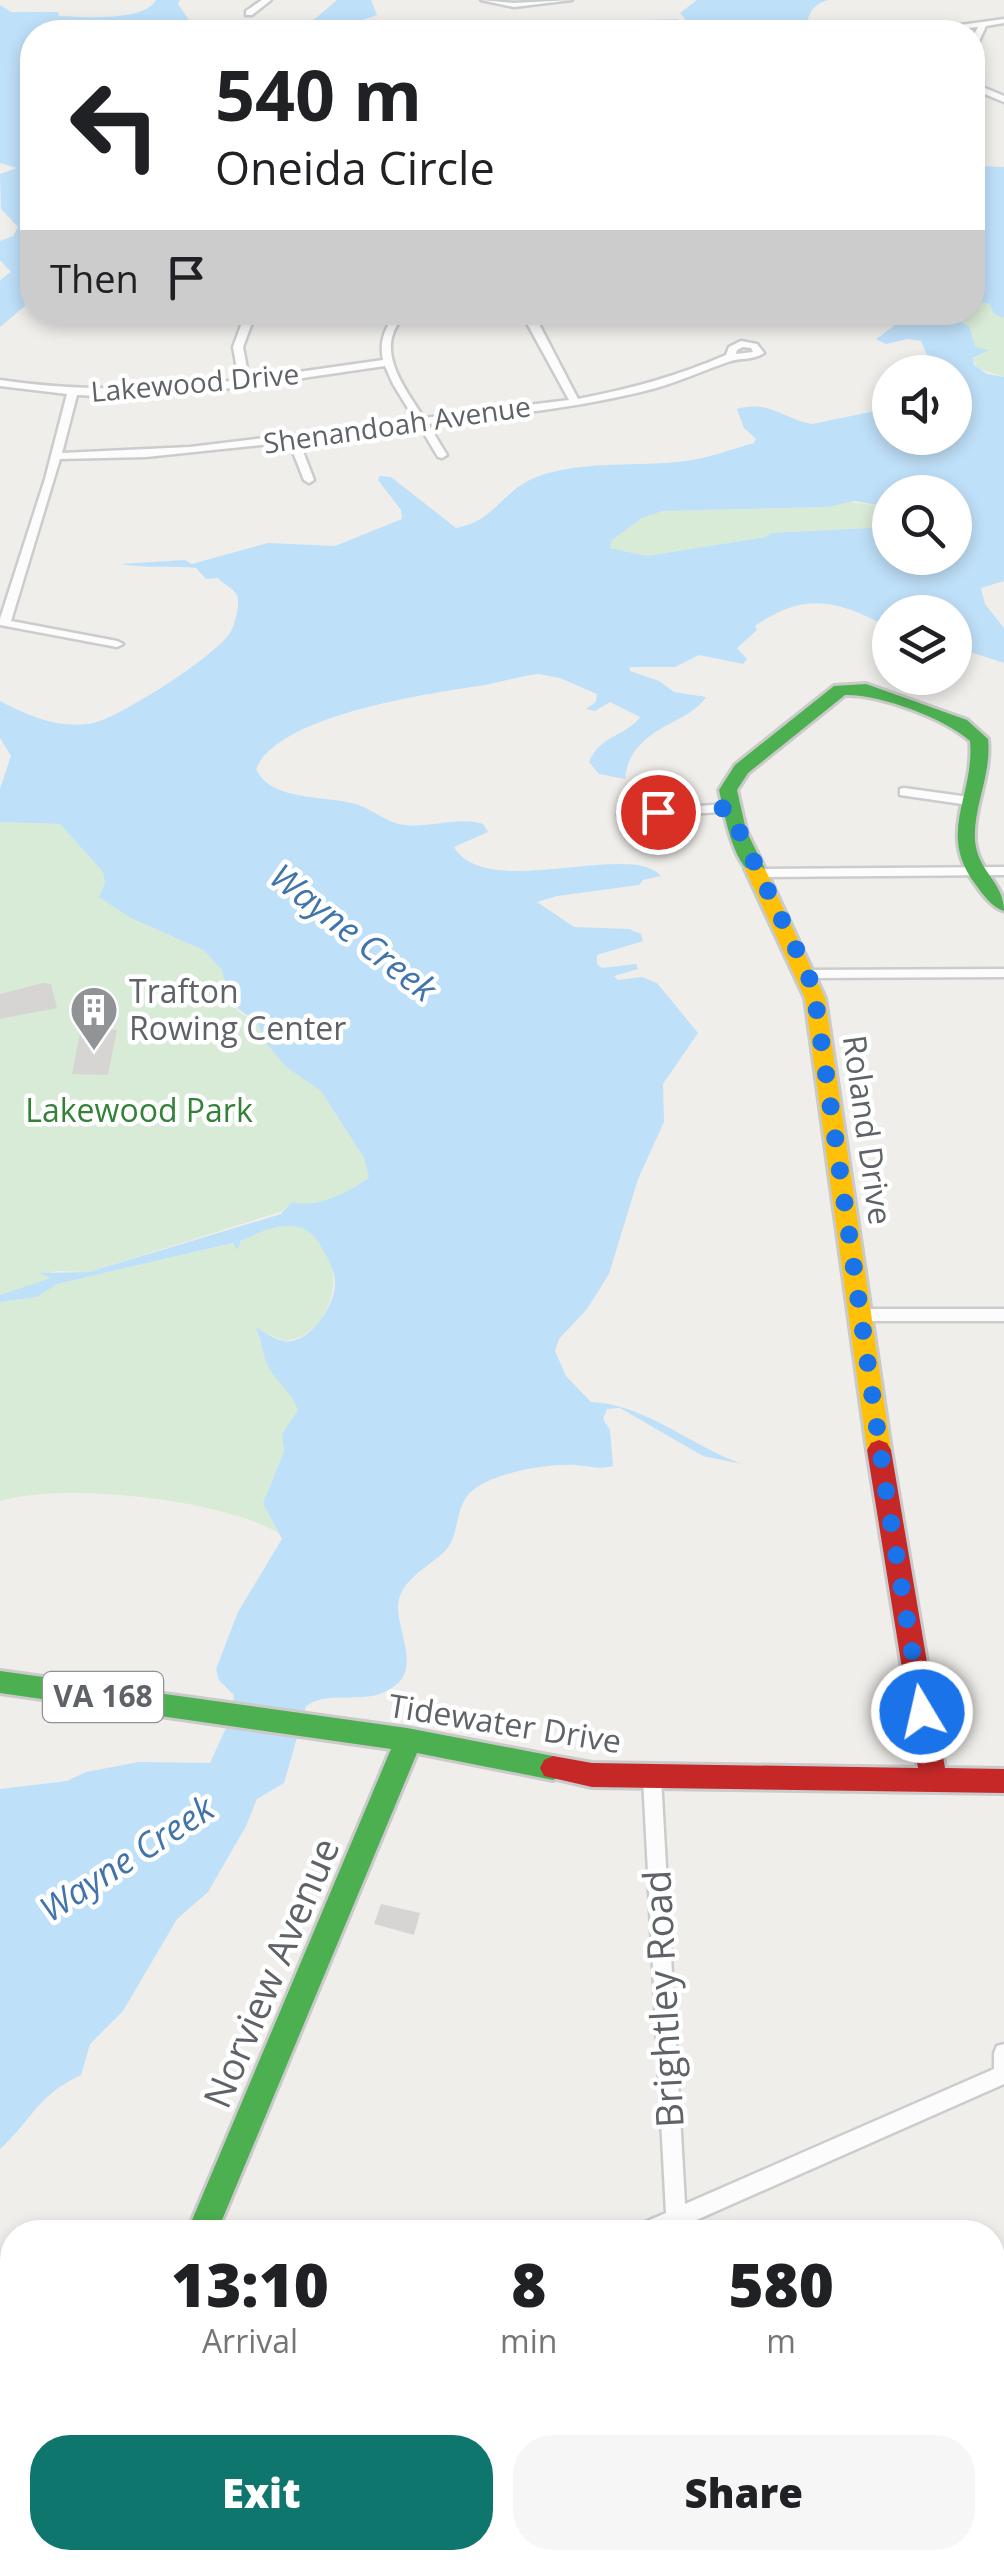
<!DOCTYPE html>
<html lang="en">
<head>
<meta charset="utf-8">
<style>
  :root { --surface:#fff; --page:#f6f6f6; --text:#202124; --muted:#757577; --accent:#0f766e }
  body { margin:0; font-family:"Open Sans",sans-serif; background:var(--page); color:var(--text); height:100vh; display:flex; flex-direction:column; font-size:38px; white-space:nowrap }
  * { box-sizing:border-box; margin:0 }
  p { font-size:32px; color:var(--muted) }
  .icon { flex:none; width:55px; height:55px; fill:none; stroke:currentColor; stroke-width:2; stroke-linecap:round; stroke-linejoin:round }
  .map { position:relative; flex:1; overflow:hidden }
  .details { position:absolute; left:0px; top:2220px; width:1005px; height:350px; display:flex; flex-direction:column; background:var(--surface); border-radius:40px 40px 0 0; box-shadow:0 5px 15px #0003 }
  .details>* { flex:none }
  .top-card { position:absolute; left:20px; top:20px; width:965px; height:305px; border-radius:40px; box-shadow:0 5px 15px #0003; background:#fff; color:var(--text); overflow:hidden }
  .controls { position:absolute; left:872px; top:355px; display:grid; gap:20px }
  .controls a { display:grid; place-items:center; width:100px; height:100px; border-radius:50%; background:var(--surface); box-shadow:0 5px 15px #0003; font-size:50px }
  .pin { position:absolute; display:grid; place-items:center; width:85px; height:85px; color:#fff; margin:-42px; border:5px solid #fff; border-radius:50%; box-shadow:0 2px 10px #0007 }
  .me { position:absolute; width:110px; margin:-55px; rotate:351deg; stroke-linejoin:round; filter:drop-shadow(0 0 8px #0008) }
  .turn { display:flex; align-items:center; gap:35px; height:210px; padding:0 30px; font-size:45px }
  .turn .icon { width:130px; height:130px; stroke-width:2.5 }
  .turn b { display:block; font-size:70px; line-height:85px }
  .then { display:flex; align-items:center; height:95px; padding:0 30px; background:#0003; gap:20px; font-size:38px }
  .eta { display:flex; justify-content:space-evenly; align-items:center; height:170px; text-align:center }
  .eta b { font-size:60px; font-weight:800; line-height:70px }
  .action { display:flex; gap:20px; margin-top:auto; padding:20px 30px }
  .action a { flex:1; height:115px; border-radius:40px; background:var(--accent); color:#fff; font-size:40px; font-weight:800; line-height:115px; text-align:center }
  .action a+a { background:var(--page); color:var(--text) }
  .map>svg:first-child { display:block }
  .green { fill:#d8ebd6 }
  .water { fill:#bfe0f9; fill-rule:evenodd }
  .building { fill:#d6d5d3 }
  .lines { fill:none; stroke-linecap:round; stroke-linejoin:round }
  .street-casing { stroke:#cbcccc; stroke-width:5 }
  .fast-casing { stroke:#cacacb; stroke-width:6 }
  .slow-casing { stroke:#cacacb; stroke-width:6 }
  .jam-casing { stroke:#cacacb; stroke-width:6 }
  .street { fill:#fdfcfc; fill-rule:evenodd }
  .fast { fill:#4caf50; fill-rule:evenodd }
  .slow { fill:#ffc107; fill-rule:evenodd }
  .jam { fill:#c62828; fill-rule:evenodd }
  .rail { stroke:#e4e4e4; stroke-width:6; stroke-dasharray:4 16; stroke-linecap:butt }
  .route { stroke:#1a73e8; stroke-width:18; stroke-dasharray:0 32.4 }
  .labels { text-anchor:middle; stroke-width:9; stroke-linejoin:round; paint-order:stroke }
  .far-street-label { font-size:28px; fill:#5f6368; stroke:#fff }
  .shield { fill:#fff; stroke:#8f9295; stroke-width:2.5 }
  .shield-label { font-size:30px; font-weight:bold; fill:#5f6368 }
  .poi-label { font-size:32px; fill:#5f6368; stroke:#fff; text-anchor:start }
  .park-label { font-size:32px; fill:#348238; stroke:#fff }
  .street-label { font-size:32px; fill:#5f6368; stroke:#fff }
  .water-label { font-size:35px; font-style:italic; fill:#4174aa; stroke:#fff }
  .near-street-label { font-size:38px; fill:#5f6368; stroke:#fff }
</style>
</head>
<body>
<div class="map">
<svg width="1004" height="2570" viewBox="0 0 1004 2570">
  <rect width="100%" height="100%" fill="#efeeea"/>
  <path class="green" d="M 973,301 L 990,304 L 1004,318 L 1004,377 L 977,368 L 973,359 L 988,350 L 975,347 L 970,327 L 944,313 L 972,312 Z
    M 841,501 L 890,507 L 890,527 L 771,533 L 766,537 L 647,556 L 610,548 L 611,541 L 642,518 L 663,511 L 828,507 Z
    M 0,822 L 60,824 L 103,872 L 106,883 L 131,918 L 203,950 L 222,970 L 237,1011 L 257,1022 L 266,1043 L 286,1067 L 321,1091 L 364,1158 L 369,1177 L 366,1180 L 334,1199 L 302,1205 L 89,1272 L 56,1271 L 43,1275 L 52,1278 L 49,1281 L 0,1295 Z
    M 301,1225 C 352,1247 340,1336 284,1341 L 256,1329 L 267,1365 L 293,1397 L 299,1410 L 282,1434 L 284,1451 L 263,1503 L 279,1533 C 219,1499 65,1482 0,1501 L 0,1302 L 37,1297 L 57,1284 L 234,1243 L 236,1249 C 247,1229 279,1225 301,1225 Z"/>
  <path class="water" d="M 156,0 L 180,0 L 178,4 L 197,32 L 32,32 L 32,300 L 0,327 L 0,280 L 11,272 L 0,260 L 0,241 L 13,236 L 18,227 L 1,209 L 0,174 L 17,168 L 0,163 L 0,5 L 11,12 L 58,12 L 59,16 C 82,17 144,22 156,0 Z
    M 337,0 L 371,0 L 377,15 L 337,29 L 345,32 L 288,32 L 316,18 Z
    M 697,0 L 829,0 C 811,4 807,16 806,32 L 668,32 L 646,20 L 679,19 L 670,23 L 696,32 L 680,13 Z
    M 972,152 L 979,166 L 1004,167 L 1004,318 L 994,314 L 990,304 L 973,301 Z
    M 852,313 L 944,312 L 970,327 L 975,347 L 989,350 L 973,358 L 974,365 L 987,374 L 1004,377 L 1004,581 L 981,588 L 985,604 L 1004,628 L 1004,663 L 955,647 L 955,612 L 890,612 L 890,628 C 840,601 806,590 755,626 L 757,630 L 737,648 L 747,659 L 743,664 L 699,655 L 675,667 L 630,667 L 630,671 L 659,681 L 674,692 L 706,697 C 689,725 630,726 625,779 L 599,774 L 589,762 C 600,735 628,735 640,717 L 610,702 L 595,711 L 586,709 L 596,702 L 597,694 L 560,678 L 539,674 C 520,676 504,681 485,685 C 433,693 278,714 256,769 C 271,802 326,795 355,804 C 373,809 386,823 405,825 C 430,828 459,816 483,824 L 488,832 L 454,847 C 486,902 631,840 661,876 L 643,880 L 639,885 L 557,896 L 537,902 L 574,927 L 629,929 L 641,934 L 643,941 L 597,955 L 597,964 L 602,968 L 636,964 L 638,969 L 614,976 L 618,980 L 642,977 L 657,983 L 698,1033 L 663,1084 L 664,1122 L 638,1179 L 609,1274 L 587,1309 L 559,1339 L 555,1351 L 566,1376 L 591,1402 C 645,1404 691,1446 742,1464 L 703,1456 L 620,1408 L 607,1409 L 603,1419 L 610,1430 L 613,1466 C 597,1470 591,1466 576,1465 C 549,1463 486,1473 468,1495 C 455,1510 459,1537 445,1551 C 427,1569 398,1580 398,1608 C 398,1629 417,1665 399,1682 C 371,1710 331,1687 306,1706 L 284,1783 L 257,1799 L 246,1826 L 208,1892 L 177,1919 L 123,2011 L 90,2044 L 81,2075 C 36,2096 33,2119 0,2149 L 0,1789 L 67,1781 L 86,1772 L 139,1762 L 210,1763 L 231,1717 L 234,1695 L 219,1680 L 216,1669 L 238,1612 L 282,1539 L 263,1503 L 284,1451 L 282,1434 L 298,1410 C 292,1393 278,1383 269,1368 C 262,1356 262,1340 255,1327 C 264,1332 274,1339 283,1341 C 309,1346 336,1305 335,1282 C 335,1269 327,1257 321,1246 C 303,1213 269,1227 241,1241 L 237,1250 L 233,1243 L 57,1284 L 37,1297 L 0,1302 L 0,1295 L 51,1278 L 38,1273 L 89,1272 L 281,1214 L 292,1202 C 317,1209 350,1192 369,1177 L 364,1158 L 321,1091 L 286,1067 L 266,1043 L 257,1022 L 230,1003 L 222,970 L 203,950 L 131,918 L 99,897 L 105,883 L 103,872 L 60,824 L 0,822 L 0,789 L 11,756 L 0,738 L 0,701 C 29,716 56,728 89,724 C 114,722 222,652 231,631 C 235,624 239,608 238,600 C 238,589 224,586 218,578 L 206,579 L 196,568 C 169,565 147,569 120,564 L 185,560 L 192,564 L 268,543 L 335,546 L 402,519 L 401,510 L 378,480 L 380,476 L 391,477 L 456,528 C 496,521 501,490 539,476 C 585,460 639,467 686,461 C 709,458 732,449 754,443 L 756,439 L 744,428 L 737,409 C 771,400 783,419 812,424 L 890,408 L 890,438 L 955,438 L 955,372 L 927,372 L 927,355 L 921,341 L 908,339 L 886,344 L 876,339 L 894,326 L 891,323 ZM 890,492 L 955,492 L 955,558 L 890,558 L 890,527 L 770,533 L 766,537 L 647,556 L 610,548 L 611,541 L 642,518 L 663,511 L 828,507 L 854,501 L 890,507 Z"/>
  <path class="building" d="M 43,983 L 51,984 L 57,1008 L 0,1019 L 0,994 Z
    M 81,1028 L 117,1030 L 108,1075 L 72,1074 Z
    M 381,1904 L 420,1913 L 414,1935 L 374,1924 Z"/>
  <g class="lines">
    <g class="street-casing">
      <path id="street" d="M 262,0 L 271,0 L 252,15 L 246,15 L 246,11 Z
        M 481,0 L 514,3 L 572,0 L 514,7 Z
        M 1004,19 L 1004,23 L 986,26 L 976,48 L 972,50 L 972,38 L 978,27 L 930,32 L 910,32 Z
        M 972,58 L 976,60 L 983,82 L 980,86 L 1004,96 L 1004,102 L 977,91 L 972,93 L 975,82 Z
        M 246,312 L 256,312 L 243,347 L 249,379 L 383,360 C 379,340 385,329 396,312 L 406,312 C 401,319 395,327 393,334 C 383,362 410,396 424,418 L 569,400 L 523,316 L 528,313 L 542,318 L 538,322 L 578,399 C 630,389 678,376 726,355 L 729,347 L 741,341 L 757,344 L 764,353 C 752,361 741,357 728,362 C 704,370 681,381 656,388 C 581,408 504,415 428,424 L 447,455 L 442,458 L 438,457 L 419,425 L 299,441 L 314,480 L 309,483 L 304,480 L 289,442 L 146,457 L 60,459 L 11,621 L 117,641 L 123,644 L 117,647 L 0,625 L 0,619 L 45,479 L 67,394 L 0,386 L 0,380 C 82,392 157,390 239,380 L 233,347 ZM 743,347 L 751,348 L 753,352 L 736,354 L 737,350 ZM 385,366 L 393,384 L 415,420 L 190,447 L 62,453 L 77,395 C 180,401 283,380 385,366 Z
        M 904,788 L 969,797 L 975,801 L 969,805 L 900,795 L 900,789 Z
        M 728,804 L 734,808 L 732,811 L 624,819 L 618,815 L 624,811 Z
        M 1004,867 L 1004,875 L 759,877 L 753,873 L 759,869 Z
        M 1004,969 L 1004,977 L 808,978 L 801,974 L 808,970 Z
        M 862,1309 L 1004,1309 L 1004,1321 L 862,1321 L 857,1319 L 854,1315 L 857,1311 Z
        M 652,1770 L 658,1772 L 661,1778 L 685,2204 L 994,2069 L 994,2053 L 997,2046 L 1004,2044 L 1004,2084 L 676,2229 L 667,2232 L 635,2232 L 638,2225 L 666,2213 L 643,1778 L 646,1772 Z"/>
    </g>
    <g class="fast-casing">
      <path id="fast" d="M 866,684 L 967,720 L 988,739 C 992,774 973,806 975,841 C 978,872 1004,882 1004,911 C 992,907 983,895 976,885 C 936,833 975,796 970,741 C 944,718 879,694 845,695 L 748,773 L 737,790 L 746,830 L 765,869 L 755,875 C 733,866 724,812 719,790 L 735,765 L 834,686 Z
        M 0,1671 L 407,1728 L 553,1756 L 562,1760 L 566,1768 L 562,1776 L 553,1780 L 417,1753 L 217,2232 L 187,2232 L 391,1749 L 0,1693 Z"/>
    </g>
    <g class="slow-casing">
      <path id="slow" d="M 755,863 L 765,869 L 825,998 L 891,1450 L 887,1457 L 871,1457 L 867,1450 L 805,998 L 745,869 Z"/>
    </g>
    <g class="jam-casing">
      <path id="jam" d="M 879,1440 L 887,1443 L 891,1450 L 945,1768 L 1004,1769 L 1004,1793 L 592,1787 L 544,1776 L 540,1768 L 544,1760 L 553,1756 L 592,1763 L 918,1768 L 867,1450 L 871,1443 Z
        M 49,2558 L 82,2558 L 77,2570 L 43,2570 Z"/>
    </g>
    <use href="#street" class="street"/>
    <use href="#fast" class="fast"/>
    <use href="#slow" class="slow"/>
    <use href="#jam" class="jam"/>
    <path class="rail" d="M 992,2317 L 1004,2312
      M 992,2334 L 1004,2329
      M 460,2570 L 486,2558
      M 498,2570 L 525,2558"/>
  </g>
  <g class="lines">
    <path class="route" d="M 658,812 L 728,808 L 808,974 L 815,998 L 888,1504 L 922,1712"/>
  </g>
  <defs>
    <g id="building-pin" transform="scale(2.5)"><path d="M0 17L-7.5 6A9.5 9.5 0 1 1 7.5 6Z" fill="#919496" stroke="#fff"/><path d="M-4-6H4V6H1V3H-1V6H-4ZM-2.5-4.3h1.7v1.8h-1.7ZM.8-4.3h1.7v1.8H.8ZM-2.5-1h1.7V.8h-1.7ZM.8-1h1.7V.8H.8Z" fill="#fff"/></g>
  </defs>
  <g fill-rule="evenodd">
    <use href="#building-pin" x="94" y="1010"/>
  </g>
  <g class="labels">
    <g class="far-street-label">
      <text transform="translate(195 383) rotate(-5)" y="10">Lakewood Drive</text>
      <text transform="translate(397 425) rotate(-8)" y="10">Shenandoah Avenue</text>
    </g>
    <rect class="shield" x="43" y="1672" width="120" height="50" rx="8"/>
    <g class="shield-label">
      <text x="103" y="1707">VA 168</text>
    </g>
    <g class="poi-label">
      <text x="129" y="1003">Trafton<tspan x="129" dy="37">Rowing Center</tspan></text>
    </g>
    <g class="park-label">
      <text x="139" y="1122">Lakewood Park</text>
    </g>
    <g class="street-label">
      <text transform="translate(867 1130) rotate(82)" y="11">Roland Drive</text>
      <text transform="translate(505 1724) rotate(9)" y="11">Tidewater Drive</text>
    </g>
    <g class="water-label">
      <text transform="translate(353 933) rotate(38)" y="12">Wayne Creek</text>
      <text transform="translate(127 1859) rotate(-33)" y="12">Wayne Creek</text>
    </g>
    <g class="near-street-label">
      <text transform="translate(272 1973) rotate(-67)" y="13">Norview Avenue</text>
      <text transform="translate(664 1999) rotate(-93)" y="13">Brightley Road</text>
    </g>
  </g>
</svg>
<div class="controls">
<a><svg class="icon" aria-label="sound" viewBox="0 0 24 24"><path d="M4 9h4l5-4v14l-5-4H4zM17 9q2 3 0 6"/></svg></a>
<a><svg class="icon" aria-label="search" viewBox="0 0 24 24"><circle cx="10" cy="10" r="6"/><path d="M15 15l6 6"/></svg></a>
<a><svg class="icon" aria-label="layers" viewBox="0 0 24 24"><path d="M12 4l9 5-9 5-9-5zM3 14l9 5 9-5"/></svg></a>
</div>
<div class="pin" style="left:658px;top:812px;background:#d93025"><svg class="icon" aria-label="arrive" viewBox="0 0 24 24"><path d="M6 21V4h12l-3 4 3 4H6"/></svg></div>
<svg class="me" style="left:922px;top:1712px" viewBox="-20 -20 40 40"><circle r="17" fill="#1a73e8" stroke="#fff" stroke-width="3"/><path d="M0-11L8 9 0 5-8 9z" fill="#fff"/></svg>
<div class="top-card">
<div class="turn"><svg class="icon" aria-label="left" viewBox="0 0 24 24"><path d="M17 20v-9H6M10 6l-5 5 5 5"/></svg><div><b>540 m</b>Oneida Circle</div></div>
<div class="then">Then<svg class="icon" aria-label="arrive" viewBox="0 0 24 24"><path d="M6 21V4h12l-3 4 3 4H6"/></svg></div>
</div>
<section class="details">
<div class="eta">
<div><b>13:10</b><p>Arrival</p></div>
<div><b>8</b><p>min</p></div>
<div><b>580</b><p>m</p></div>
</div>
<div class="action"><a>Exit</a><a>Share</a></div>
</section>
</div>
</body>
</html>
